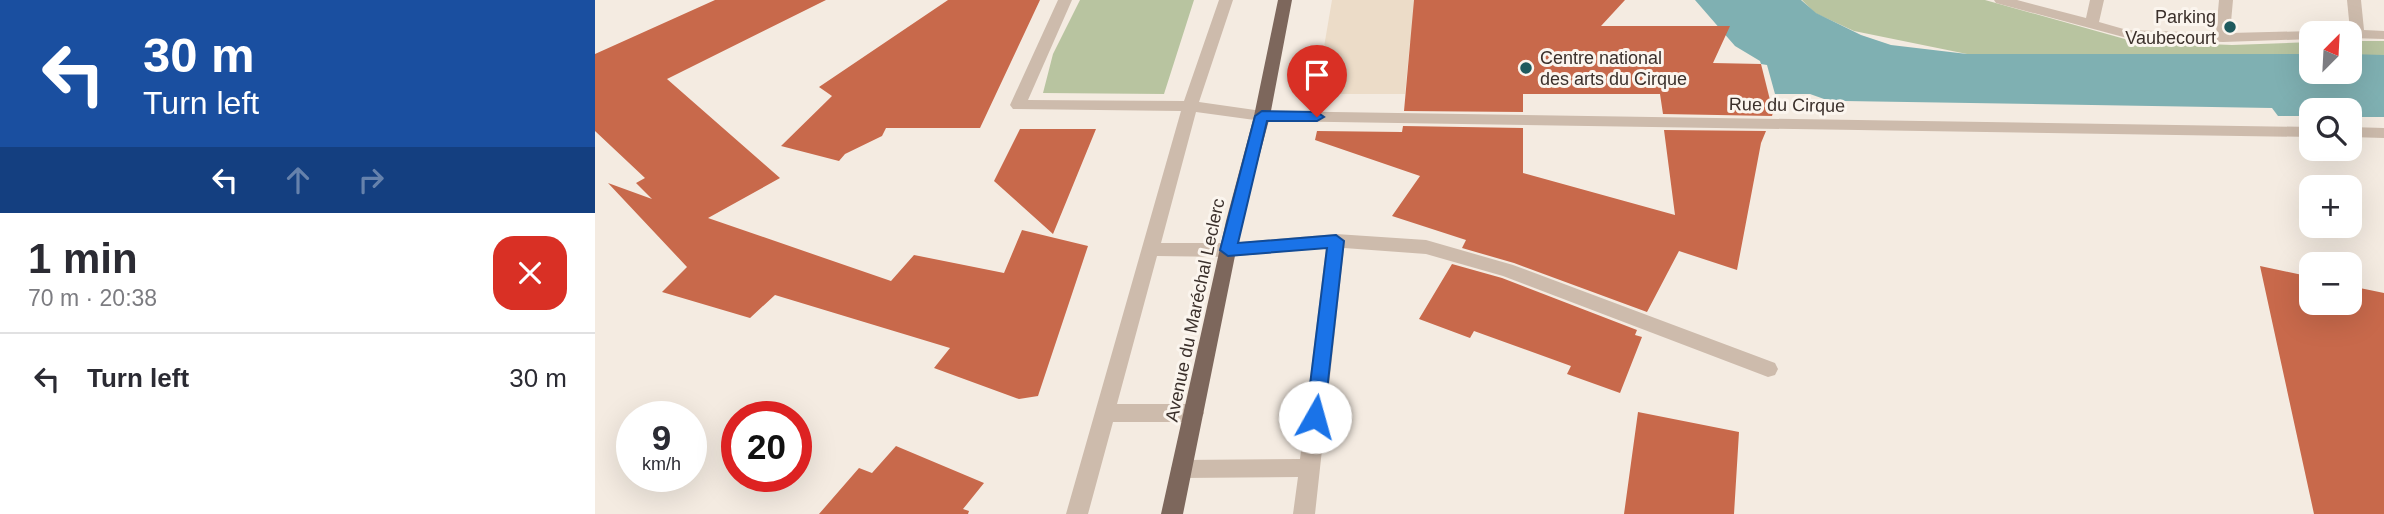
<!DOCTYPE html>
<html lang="en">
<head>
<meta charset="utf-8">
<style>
  :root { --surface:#fff; --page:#f2f2f3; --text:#2b2b33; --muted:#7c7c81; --line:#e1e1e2 }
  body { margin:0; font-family:Helvetica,sans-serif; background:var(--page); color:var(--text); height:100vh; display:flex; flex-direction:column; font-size:26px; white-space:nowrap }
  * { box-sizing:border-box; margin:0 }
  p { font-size:23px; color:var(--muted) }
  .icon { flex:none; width:38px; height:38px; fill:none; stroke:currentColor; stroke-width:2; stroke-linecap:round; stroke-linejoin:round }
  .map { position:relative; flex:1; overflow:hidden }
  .sheet { display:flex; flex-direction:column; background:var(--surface); width:595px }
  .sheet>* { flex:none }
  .top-card { background:#1a4fa0; color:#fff; overflow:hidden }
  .needle { width:46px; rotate:24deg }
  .controls { position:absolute; left:1704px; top:21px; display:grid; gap:14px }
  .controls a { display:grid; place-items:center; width:63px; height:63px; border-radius:14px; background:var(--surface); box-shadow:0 7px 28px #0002; font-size:35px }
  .speed { position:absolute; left:21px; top:401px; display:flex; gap:14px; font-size:35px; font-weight:700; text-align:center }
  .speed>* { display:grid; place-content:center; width:91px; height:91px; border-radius:50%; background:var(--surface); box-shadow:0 7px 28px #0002; line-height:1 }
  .speed small { font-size:18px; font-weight:400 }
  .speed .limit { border:10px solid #d22; background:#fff; color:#111 }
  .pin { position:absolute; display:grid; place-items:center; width:60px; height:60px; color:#fff; margin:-72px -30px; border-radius:50% 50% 50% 0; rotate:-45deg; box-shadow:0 0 7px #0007 }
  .pin .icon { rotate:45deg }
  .me { position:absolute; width:77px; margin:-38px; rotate:7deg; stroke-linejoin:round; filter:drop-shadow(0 0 5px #0008) }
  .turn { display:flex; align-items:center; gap:24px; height:147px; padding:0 28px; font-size:32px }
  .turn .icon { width:91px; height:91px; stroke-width:2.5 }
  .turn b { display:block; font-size:49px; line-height:60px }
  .lanes { display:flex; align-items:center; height:66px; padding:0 28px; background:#0003; justify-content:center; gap:35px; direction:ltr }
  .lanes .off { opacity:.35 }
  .round { display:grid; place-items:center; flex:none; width:74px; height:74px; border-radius:21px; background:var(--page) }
  .headline { display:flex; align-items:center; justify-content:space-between; height:119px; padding:0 28px }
  h1 { font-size:42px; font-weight:700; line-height:52px }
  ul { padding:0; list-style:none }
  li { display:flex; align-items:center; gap:21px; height:91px; padding:0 28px; border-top:2px solid var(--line) }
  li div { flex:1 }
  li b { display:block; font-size:26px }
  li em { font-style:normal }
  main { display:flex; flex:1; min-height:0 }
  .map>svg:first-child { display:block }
  .green { fill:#b8c4a0 }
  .plaza { fill:#ecdcc8 }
  .water { fill:#7fb0b2 }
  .building { fill:#c8694b }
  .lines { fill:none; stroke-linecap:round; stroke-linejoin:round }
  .minor { fill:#cdbbac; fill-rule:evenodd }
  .major { fill:#7d675c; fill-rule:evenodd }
  .route { fill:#1a73e8; stroke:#114b97; stroke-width:2 }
  .poi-dot { fill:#1f5a5e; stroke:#fbf5ee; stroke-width:2.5 }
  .labels { text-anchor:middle; stroke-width:6; stroke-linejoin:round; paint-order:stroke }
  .poi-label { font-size:18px; fill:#3b302b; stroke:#fbf5ee; text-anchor:end }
  .street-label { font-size:18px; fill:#3b302b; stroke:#fbf5ee }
</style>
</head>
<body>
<main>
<section class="sheet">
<div class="top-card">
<div class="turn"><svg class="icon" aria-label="left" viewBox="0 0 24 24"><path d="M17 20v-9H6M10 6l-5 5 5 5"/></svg><div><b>30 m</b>Turn left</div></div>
<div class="lanes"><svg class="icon" aria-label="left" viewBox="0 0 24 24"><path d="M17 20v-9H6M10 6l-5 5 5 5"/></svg><svg class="icon off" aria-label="ahead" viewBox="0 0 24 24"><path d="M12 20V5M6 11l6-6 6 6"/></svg><svg class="icon off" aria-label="right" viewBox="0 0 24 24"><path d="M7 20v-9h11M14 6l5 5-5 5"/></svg></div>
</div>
<div class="headline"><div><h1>1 min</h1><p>70 m · 20:38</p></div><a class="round" style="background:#d93025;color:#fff"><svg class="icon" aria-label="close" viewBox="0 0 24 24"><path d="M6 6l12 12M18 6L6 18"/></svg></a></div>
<ul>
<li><svg class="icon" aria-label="left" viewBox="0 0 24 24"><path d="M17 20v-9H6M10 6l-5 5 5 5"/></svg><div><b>Turn left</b></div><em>30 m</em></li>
</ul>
</section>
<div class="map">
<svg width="1789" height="514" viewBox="0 0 1789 514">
  <rect width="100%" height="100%" fill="#f4ebe1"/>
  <path class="green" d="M 485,0 L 599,0 L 569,94 L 448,93 L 458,54 Z
    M 1207,0 L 1390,0 L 1537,41 L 1637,45 L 1717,42 L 1717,55 L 1372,54 L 1259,31 L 1220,13 Z
    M 1755,41 L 1789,41 L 1789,56 L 1755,55 Z"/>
  <path class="plaza" d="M 737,0 L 829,0 L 895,42 L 815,42 L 810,94 L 721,94 Z"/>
  <path class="water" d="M 1100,0 L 1206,0 L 1221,13 L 1266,35 L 1296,45 L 1372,54 L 1717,54 L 1717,72 L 1755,72 L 1755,54 L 1789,55 L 1789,117 L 1755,117 L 1755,110 L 1717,110 L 1717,116 L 1683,116 L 1677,108 L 1249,101 L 1229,99 L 1215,94 L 1180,94 L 1172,65 L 1166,64 L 1165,61 L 1140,46 Z"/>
  <path class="building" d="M 120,0 L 231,0 L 72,79 L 185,178 L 113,218 L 296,281 L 319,255 L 409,273 L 427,230 L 493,246 L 443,396 L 424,399 L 339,368 L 355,348 L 180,295 L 155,318 L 67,292 L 92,267 L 13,183 L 57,199 L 41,183 L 50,178 L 0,131 L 0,54 Z
    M 353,0 L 445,0 L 385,128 L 291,128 L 287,136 L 250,154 L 244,161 L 186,146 L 237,96 L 224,87 Z
    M 819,0 L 1030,0 L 1006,26 L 1135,26 L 1118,63 L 1166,64 L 1178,112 L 1177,116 L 1068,114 L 1065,94 L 928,94 L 928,112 L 809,111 Z
    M 808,126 L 928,128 L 928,173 L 1080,215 L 1069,130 L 1171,131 L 1166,143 L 1142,270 L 1084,251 L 1052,312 L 919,263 L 867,248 L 871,240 L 797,216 L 825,176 L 720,140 L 722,131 L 807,132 Z
    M 425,129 L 501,129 L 458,234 L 399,181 Z
    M 857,264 L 907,278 L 1042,330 L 1040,335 L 1047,337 L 1025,393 L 972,374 L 976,366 L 879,331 L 875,338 L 824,319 Z
    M 1665,266 L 1717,277 L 1717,303 L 1755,303 L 1755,286 L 1789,293 L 1789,514 L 1719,514 Z
    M 1043,412 L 1144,432 L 1139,514 L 1029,514 Z
    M 301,446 L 389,483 L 368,509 L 374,511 L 373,514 L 224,514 L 264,468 L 277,473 Z"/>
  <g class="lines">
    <path class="minor" d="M 463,0 L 477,0 L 433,100 L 589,101 L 624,0 L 638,0 L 604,102 L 667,111 L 1717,127 L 1717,137 L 667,121 L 601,112 L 566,243 L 633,243 L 741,234 L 831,240 L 918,265 L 1180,363 L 1183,369 L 1180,375 L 1173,377 L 908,276 L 831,254 L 749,248 L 720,514 L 698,514 L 703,477 L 586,478 L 579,476 L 576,469 L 579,462 L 586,460 L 705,459 L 731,248 L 633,257 L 562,256 L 522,404 L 599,404 L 606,407 L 609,413 L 606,419 L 599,422 L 518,422 L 493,514 L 471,514 L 586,111 L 418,109 L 415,105 Z
      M 1399,0 L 1422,0 L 1491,18 L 1495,0 L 1509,0 L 1504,22 L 1532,30 L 1621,33 L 1624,0 L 1638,0 L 1635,33 L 1717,31 L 1723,33 L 1717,33 L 1717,39 L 1628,42 L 1532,38 L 1401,3 Z
      M 1752,0 L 1766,0 L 1769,30 L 1789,31 L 1789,39 L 1755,38 L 1755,33 L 1748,33 L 1755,30 Z
      M 1755,127 L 1789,128 L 1789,138 L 1755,137 Z"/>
    <path class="major" d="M 683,0 L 697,0 L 675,116 L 647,221 L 588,514 L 566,514 L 631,221 L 659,116 Z"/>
  </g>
  <path class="route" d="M 667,111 L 722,112 L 729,117 L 722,121 L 672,121 L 643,243 L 741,235 L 749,241 L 729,417 L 727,423 L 720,425 L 714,423 L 711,417 L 732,248 L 633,256 L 625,250 L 660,116 Z"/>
  <g class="poi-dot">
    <circle cx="1635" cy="27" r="7"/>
    <circle cx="931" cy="68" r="7"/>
  </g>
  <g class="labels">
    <g class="poi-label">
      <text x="1621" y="23">Parking<tspan x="1621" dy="21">Vaubecourt</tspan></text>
      <text x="945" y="64" text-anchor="start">Centre national<tspan x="945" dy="21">des arts du Cirque</tspan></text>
    </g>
    <g class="street-label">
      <text transform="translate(1192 105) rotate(1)" y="6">Rue du Cirque</text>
      <text transform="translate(600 310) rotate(-78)" y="6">Avenue du Maréchal Leclerc</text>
    </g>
  </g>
</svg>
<div class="controls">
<a><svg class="needle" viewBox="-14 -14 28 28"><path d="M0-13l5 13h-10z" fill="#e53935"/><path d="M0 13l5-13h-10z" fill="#7c7c81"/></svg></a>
<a><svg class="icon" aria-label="search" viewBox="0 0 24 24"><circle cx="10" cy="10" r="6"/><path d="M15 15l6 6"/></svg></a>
<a>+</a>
<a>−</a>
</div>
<div class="speed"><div>9<small>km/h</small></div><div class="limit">20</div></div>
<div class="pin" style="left:722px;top:117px;background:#d93025"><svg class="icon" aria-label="arrive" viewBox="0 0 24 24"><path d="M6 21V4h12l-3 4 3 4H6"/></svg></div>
<svg class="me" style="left:720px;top:417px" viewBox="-20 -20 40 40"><circle r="19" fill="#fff"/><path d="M0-13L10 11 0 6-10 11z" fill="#1a73e8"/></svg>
</div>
</main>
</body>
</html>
